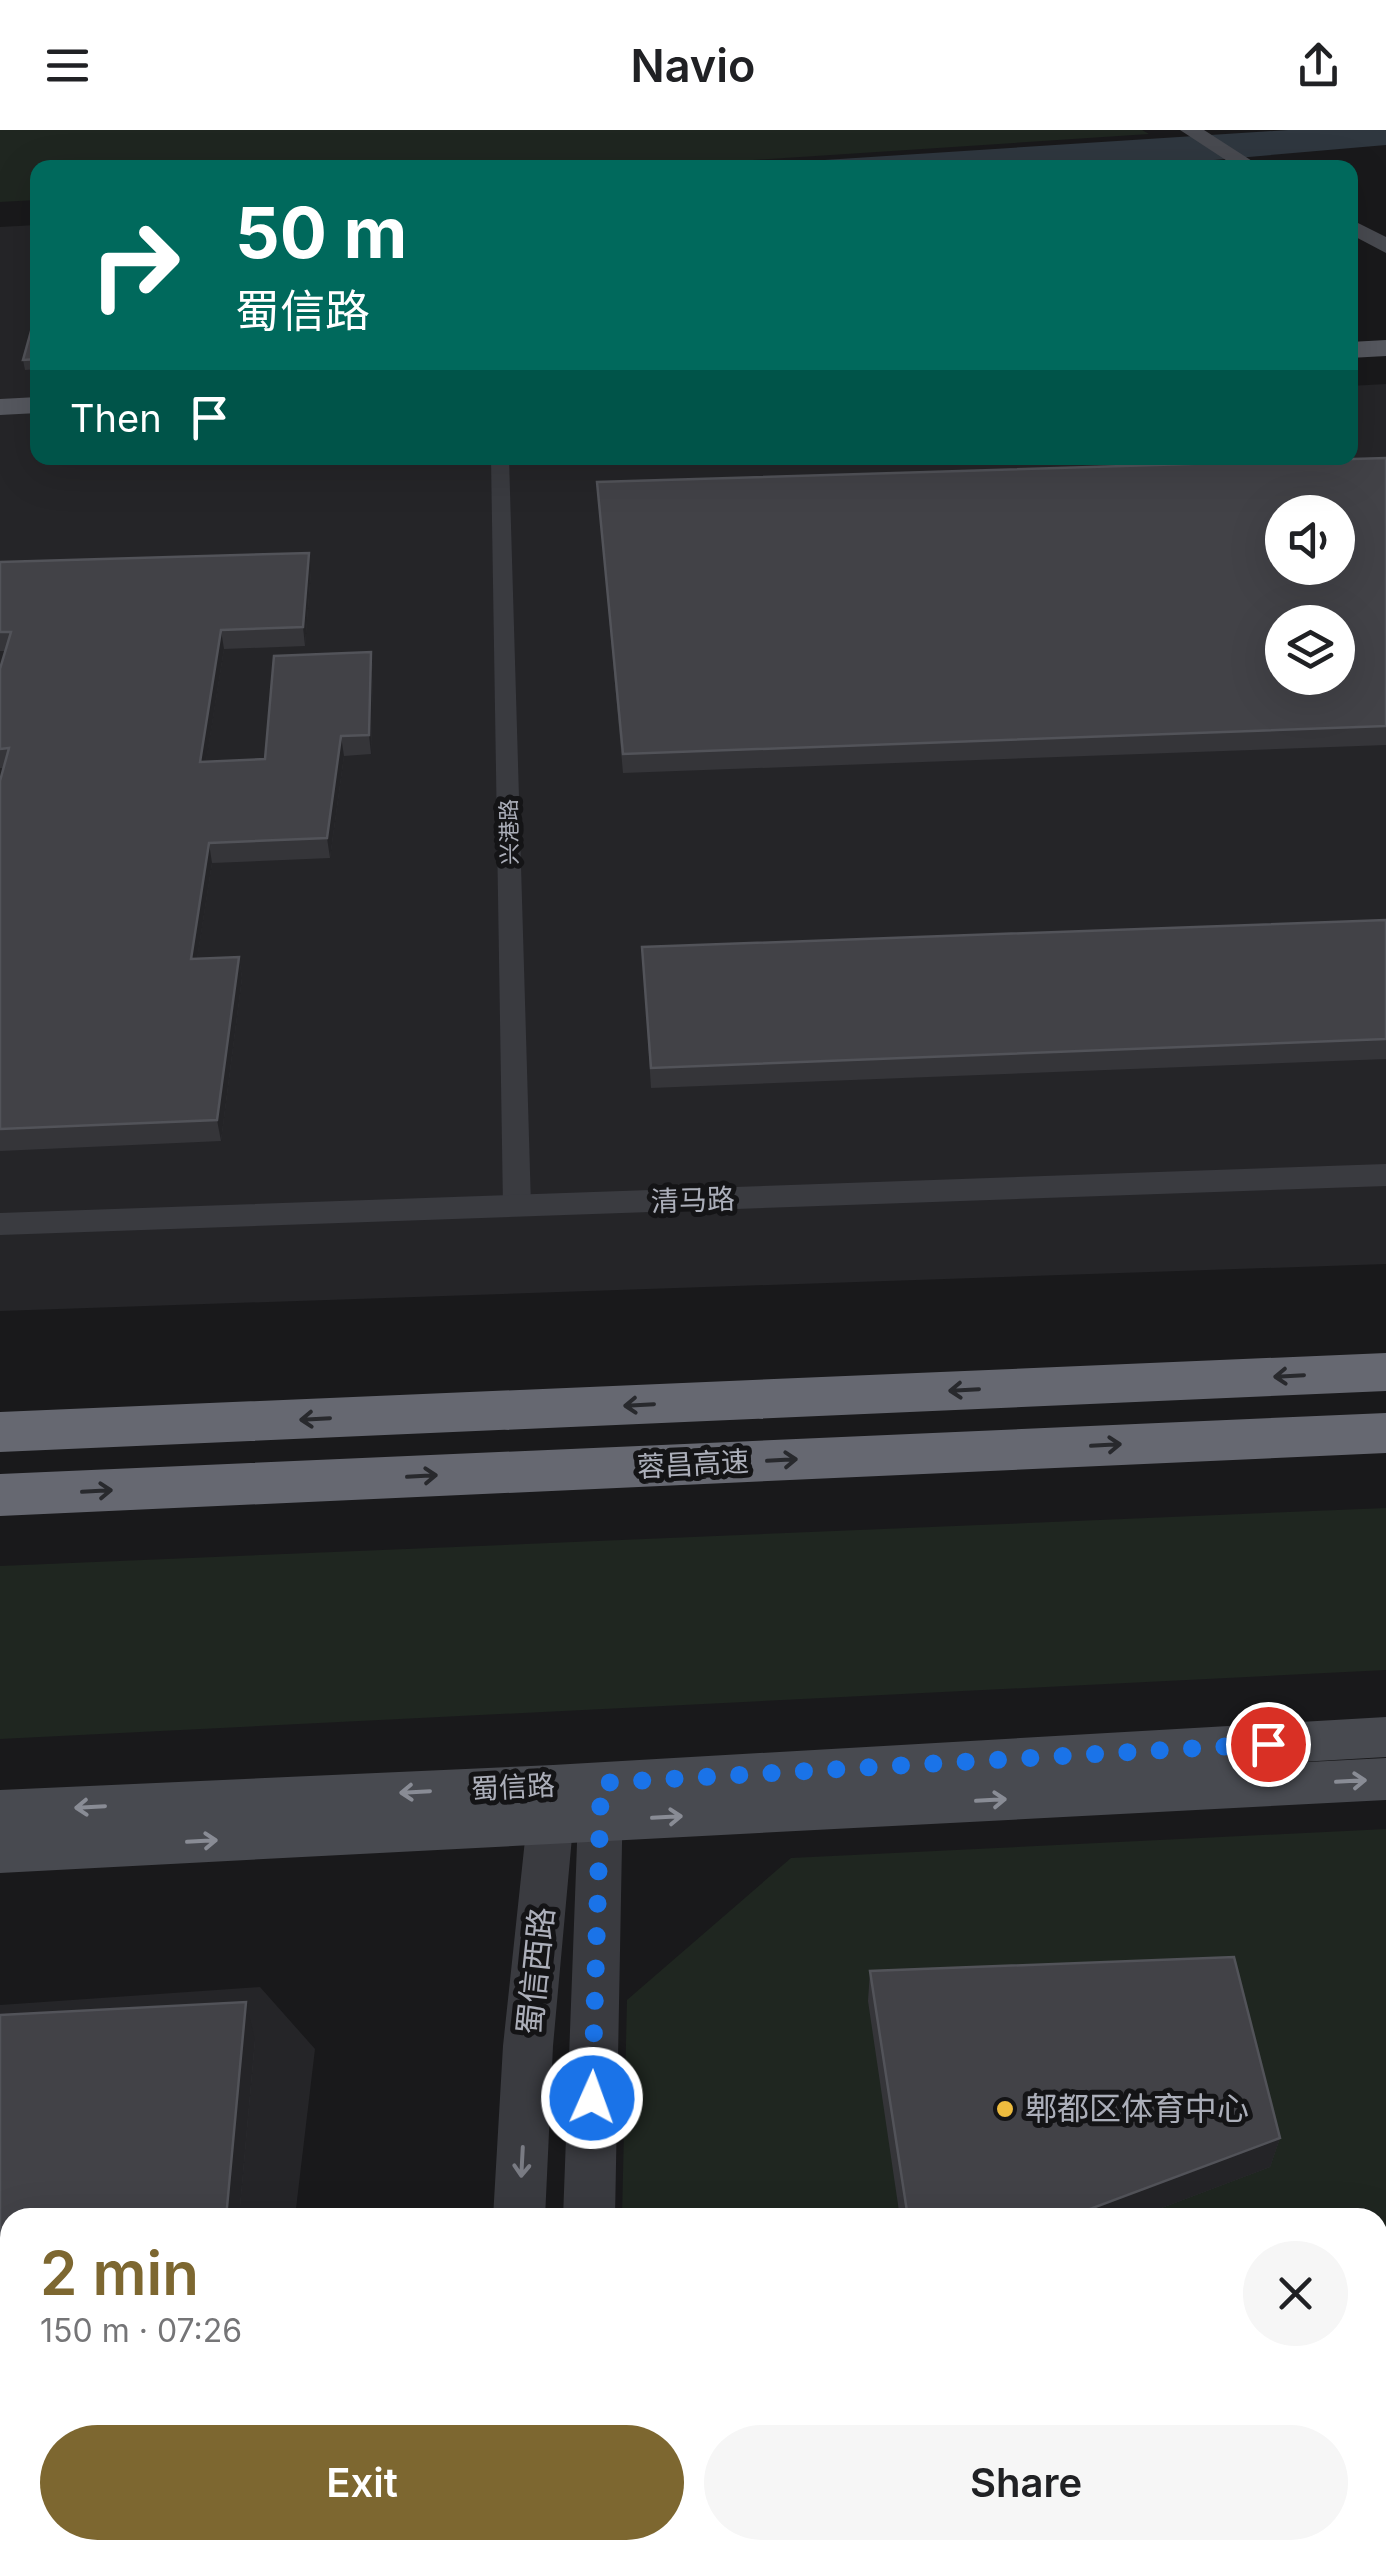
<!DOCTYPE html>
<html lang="en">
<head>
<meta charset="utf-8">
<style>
  :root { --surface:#fff; --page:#f6f6f6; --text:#202124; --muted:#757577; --accent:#7d6730 }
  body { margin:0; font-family:Inter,"Noto Sans SC",sans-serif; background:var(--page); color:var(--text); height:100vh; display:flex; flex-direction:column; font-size:38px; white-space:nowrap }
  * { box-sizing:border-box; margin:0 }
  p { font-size:32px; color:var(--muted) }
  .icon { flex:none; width:55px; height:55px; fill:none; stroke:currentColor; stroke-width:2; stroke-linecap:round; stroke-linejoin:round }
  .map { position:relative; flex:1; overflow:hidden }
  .sheet { position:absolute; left:0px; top:2078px; width:1388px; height:352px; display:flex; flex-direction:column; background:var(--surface); border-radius:30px 30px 0 0; box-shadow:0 10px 40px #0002 }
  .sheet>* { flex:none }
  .guide { position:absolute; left:30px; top:30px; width:1328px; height:305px; border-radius:20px; box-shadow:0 10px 40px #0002; background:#00695c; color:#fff; overflow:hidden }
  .controls { position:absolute; left:1265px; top:365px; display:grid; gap:20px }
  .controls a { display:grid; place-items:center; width:90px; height:90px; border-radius:50%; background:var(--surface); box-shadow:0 10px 40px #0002; font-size:50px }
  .pin { position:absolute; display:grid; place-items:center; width:85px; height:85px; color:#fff; margin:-42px; border:5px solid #fff; border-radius:50%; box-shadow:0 2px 10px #0007 }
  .me { position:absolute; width:110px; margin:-55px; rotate:2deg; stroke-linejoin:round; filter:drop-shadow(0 0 8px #0008) }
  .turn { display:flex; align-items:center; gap:35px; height:210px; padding:0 40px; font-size:45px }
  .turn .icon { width:130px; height:130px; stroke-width:2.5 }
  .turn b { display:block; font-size:70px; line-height:85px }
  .then { display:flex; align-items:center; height:95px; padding:0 40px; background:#0003; gap:20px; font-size:38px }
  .round { display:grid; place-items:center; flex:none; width:105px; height:105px; border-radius:52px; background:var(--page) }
  .head { display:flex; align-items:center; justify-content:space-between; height:170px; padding:0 40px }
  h1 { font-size:60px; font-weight:600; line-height:75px; color:var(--accent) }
  .cta { display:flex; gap:20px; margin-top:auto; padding:20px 40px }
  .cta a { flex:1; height:115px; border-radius:60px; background:var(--accent); color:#fff; font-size:40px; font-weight:600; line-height:115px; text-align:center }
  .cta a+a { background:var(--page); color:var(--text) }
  header { display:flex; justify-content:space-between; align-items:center; height:130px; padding:0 40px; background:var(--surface); font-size:45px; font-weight:600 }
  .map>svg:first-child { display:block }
  .built { fill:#252528; fill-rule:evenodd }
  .green { fill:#1f2620 }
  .water { fill:#2f373f }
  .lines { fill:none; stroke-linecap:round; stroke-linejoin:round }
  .minor { fill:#3a3b40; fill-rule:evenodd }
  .tertiary { fill:#3a3b40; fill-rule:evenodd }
  .secondary { fill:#484a50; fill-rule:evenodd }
  .primary { fill:#56585f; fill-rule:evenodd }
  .motorway { fill:#666871; fill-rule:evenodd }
  .wall { fill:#353539 }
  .shaded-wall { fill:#242427 }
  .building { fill:#424247; stroke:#525359; stroke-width:2.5; fill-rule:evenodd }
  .oneway { stroke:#28292d }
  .oneway2 { stroke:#898c95 }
  .oneway3 { stroke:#797b83 }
  .route { stroke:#1a73e8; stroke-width:18; stroke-dasharray:0 32.4 }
  .poi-dot { fill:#eebc3e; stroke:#141416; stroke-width:4 }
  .labels { text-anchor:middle; stroke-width:10; stroke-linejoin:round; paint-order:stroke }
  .far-street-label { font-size:22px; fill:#acafba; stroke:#141416 }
  .street-label { font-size:28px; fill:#acafba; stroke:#141416 }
  .near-street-label { font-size:32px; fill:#acafba; stroke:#141416 }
  .near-poi-label { font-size:32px; fill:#acafba; stroke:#141416; text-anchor:start }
</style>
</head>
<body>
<header><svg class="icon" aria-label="menu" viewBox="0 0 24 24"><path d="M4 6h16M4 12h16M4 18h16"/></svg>Navio<svg class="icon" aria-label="share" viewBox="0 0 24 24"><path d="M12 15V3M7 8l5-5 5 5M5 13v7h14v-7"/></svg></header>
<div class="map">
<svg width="1386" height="2429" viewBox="0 0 1386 2429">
  <rect width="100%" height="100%" fill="#19191b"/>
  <path class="built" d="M 37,95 L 38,328 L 1350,328 L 1350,256 L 1386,254 L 1386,1134 L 0,1181 L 0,97 ZM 1282,382 L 1338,382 L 1338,438 L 1282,438 ZM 1282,492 L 1338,492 L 1338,548 L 1282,548 Z
    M 260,1857 L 315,1919 L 295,2087 L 10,2088 L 10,2420 L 255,2420 L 254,2429 L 0,2429 L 0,1875 Z"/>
  <path class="green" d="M 0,0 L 1142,0 L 1149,4 L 648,37 L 38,38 L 37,70 L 0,72 Z
    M 1386,1378 L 1386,1540 L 0,1609 L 0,1436 Z
    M 1386,1699 L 1386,2429 L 614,2429 L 614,2420 L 1378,2420 L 1378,2088 L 622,2087 L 627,1870 L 791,1728 Z"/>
  <path class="water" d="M 1288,0 L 1386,0 L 1386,15 L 1133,37 L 700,38 Z"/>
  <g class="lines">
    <path class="minor" d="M 491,328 L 509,328 L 531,1076 L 527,1082 L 507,1082 L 503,1076 Z"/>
    <path class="tertiary" d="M 1386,1034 L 1386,1056 L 0,1105 L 0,1083 Z
      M 601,1642 L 617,1647 L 623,1660 L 615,2088 L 563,2088 L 579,1660 L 585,1647 Z
      M 553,1645 L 569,1650 L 576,1663 L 553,1916 L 545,2088 L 493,2088 L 503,1916 L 530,1663 L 537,1650 Z
      M 473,2420 L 531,2420 L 531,2429 L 473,2429 Z
      M 551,2420 L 609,2420 L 608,2429 L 550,2429 Z"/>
    <path class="secondary" d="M 1180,0 L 1204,0 L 1263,38 L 1238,38 Z
      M 1350,89 L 1386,107 L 1386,123 L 1350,104 Z
      M 1386,1587 L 1386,1627 L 1231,1636 L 1386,1628 L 1386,1670 L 0,1743 L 0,1660 L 553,1635 Z"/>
    <path class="primary" d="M 1386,210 L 1386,226 L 1350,228 L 1350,212 Z
      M 38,267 L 38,283 L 0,285 L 0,269 Z"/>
    <path class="motorway" d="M 1386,1223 L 1386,1261 L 0,1322 L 0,1282 Z
      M 1386,1283 L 1386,1323 L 0,1386 L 0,1344 Z"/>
  </g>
  <path class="wall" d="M 38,176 L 38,239 L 25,240 L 23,230 Z
    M 1386,328 L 1386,615 L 623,643 L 597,352 Z
    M 0,432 L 311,441 L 305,516 L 224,519 L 206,631 L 265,629 L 371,522 L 373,541 L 371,624 L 344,626 L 330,728 L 212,733 L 197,829 L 239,827 L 242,848 L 221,1011 L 0,1021 L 0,651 L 4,638 L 0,638 L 0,539 L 5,521 L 0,521 Z
    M 1386,790 L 1386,929 L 651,958 L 642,817 Z
    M 870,1841 L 1280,2008 L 1270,2037 L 1135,2088 L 900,2088 L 868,1871 Z
    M 0,1885 L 255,1910 L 239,2088 L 10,2088 L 10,2191 L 0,2191 Z"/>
  <path class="shaded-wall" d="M 309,423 L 311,441 L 305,516 L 303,497 Z
    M 221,500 L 224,519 L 203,651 L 200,632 Z
    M 371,522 L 373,541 L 371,624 L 369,605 Z
    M 341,606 L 344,626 L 330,728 L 327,708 Z
    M 209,713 L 212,733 L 194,849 L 191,829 Z
    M 239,827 L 242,848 L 221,1011 L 217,990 Z
    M 246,1872 L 255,1910 L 239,2088 L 226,2088 Z
    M 1280,2008 L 1270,2037 L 1135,2088 L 1066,2088 Z
    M 169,2420 L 184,2420 L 183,2429 L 168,2429 Z"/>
  <path class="building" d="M 38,176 L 38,229 L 23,230 Z
    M 1386,328 L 1386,596 L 623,624 L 597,352 ZM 1282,382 L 1338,382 L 1338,438 L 1282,438 ZM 1282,492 L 1338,492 L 1338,548 L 1282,548 Z
    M 309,423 L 303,497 L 221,500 L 200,632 L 265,629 L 274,526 L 371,522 L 369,605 L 341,606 L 327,708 L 209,713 L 191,829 L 239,827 L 217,990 L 0,999 L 0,651 L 9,618 L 0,619 L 0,539 L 11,502 L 0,502 L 0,432 Z
    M 1386,790 L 1386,909 L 651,938 L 642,817 Z
    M 1234,1827 L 1280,2008 L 1066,2088 L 908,2088 L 870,1841 Z
    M 246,1872 L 226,2088 L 10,2088 L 10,2154 L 0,2155 L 0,1885 Z
    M 10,2264 L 10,2420 L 169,2420 L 168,2429 L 0,2429 L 0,2265 Z
    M 1378,2355 L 1386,2372 L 1386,2429 L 838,2429 L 841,2420 L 1378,2420 Z"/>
  <defs><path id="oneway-shaft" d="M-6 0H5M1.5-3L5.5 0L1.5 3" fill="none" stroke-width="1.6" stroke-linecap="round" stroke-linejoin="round" transform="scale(2.5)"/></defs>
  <g class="oneway">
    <use href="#oneway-shaft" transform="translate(1289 1246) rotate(177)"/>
    <use href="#oneway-shaft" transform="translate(964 1260) rotate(177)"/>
    <use href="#oneway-shaft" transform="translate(639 1275) rotate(177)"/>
    <use href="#oneway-shaft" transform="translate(315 1289) rotate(177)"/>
    <use href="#oneway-shaft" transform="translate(1106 1315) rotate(-3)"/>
    <use href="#oneway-shaft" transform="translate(782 1330) rotate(-3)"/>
    <use href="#oneway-shaft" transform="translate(422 1346) rotate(-3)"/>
    <use href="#oneway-shaft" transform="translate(97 1361) rotate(-3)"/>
  </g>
  <g class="oneway2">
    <use href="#oneway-shaft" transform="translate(1351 1651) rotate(-3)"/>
    <use href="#oneway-shaft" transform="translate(415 1662) rotate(177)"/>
    <use href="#oneway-shaft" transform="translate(991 1670) rotate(-3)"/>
    <use href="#oneway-shaft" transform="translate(90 1677) rotate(177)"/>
    <use href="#oneway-shaft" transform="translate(667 1687) rotate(-3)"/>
    <use href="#oneway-shaft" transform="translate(202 1711) rotate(-3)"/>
  </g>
  <use class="oneway3" href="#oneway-shaft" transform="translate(522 2032) rotate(93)"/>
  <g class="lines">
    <path class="route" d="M 592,1968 L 601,1653 L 1268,1614"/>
  </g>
  <circle class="poi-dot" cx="1005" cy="1979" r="10"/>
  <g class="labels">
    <g class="far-street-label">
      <text transform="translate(509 702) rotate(-91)" y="8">兴港路</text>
    </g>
    <g class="street-label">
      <text transform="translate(693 1070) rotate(-2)" y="10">清马路</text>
      <text transform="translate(693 1334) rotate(-3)" y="10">蓉昌高速</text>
      <text transform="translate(513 1657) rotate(-3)" y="10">蜀信路</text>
    </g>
    <g class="near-street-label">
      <text transform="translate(536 1841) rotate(-84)" y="11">蜀信西路</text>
    </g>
    <g class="near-poi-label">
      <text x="1025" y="1990">郫都区体育中心</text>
    </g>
  </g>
</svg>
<div class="controls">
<a><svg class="icon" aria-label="sound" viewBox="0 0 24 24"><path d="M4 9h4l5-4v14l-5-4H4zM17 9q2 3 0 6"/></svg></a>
<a><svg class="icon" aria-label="layers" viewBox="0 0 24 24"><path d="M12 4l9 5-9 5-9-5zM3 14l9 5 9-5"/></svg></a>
</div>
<div class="pin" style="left:1268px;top:1614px;background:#d93025"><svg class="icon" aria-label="arrive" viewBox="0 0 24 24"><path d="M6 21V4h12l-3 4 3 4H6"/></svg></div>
<svg class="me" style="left:592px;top:1968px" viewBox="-20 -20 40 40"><circle r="17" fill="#1a73e8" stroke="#fff" stroke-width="3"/><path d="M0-11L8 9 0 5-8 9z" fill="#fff"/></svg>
<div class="guide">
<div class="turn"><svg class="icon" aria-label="right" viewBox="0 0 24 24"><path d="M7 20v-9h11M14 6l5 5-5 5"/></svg><div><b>50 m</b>蜀信路</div></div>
<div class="then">Then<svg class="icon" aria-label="arrive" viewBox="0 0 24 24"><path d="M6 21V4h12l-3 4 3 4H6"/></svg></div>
</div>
<section class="sheet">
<div class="head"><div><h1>2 min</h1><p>150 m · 07:26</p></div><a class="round"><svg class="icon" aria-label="close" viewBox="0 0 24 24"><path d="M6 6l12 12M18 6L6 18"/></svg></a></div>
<div class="cta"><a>Exit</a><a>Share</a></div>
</section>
</div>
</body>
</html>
